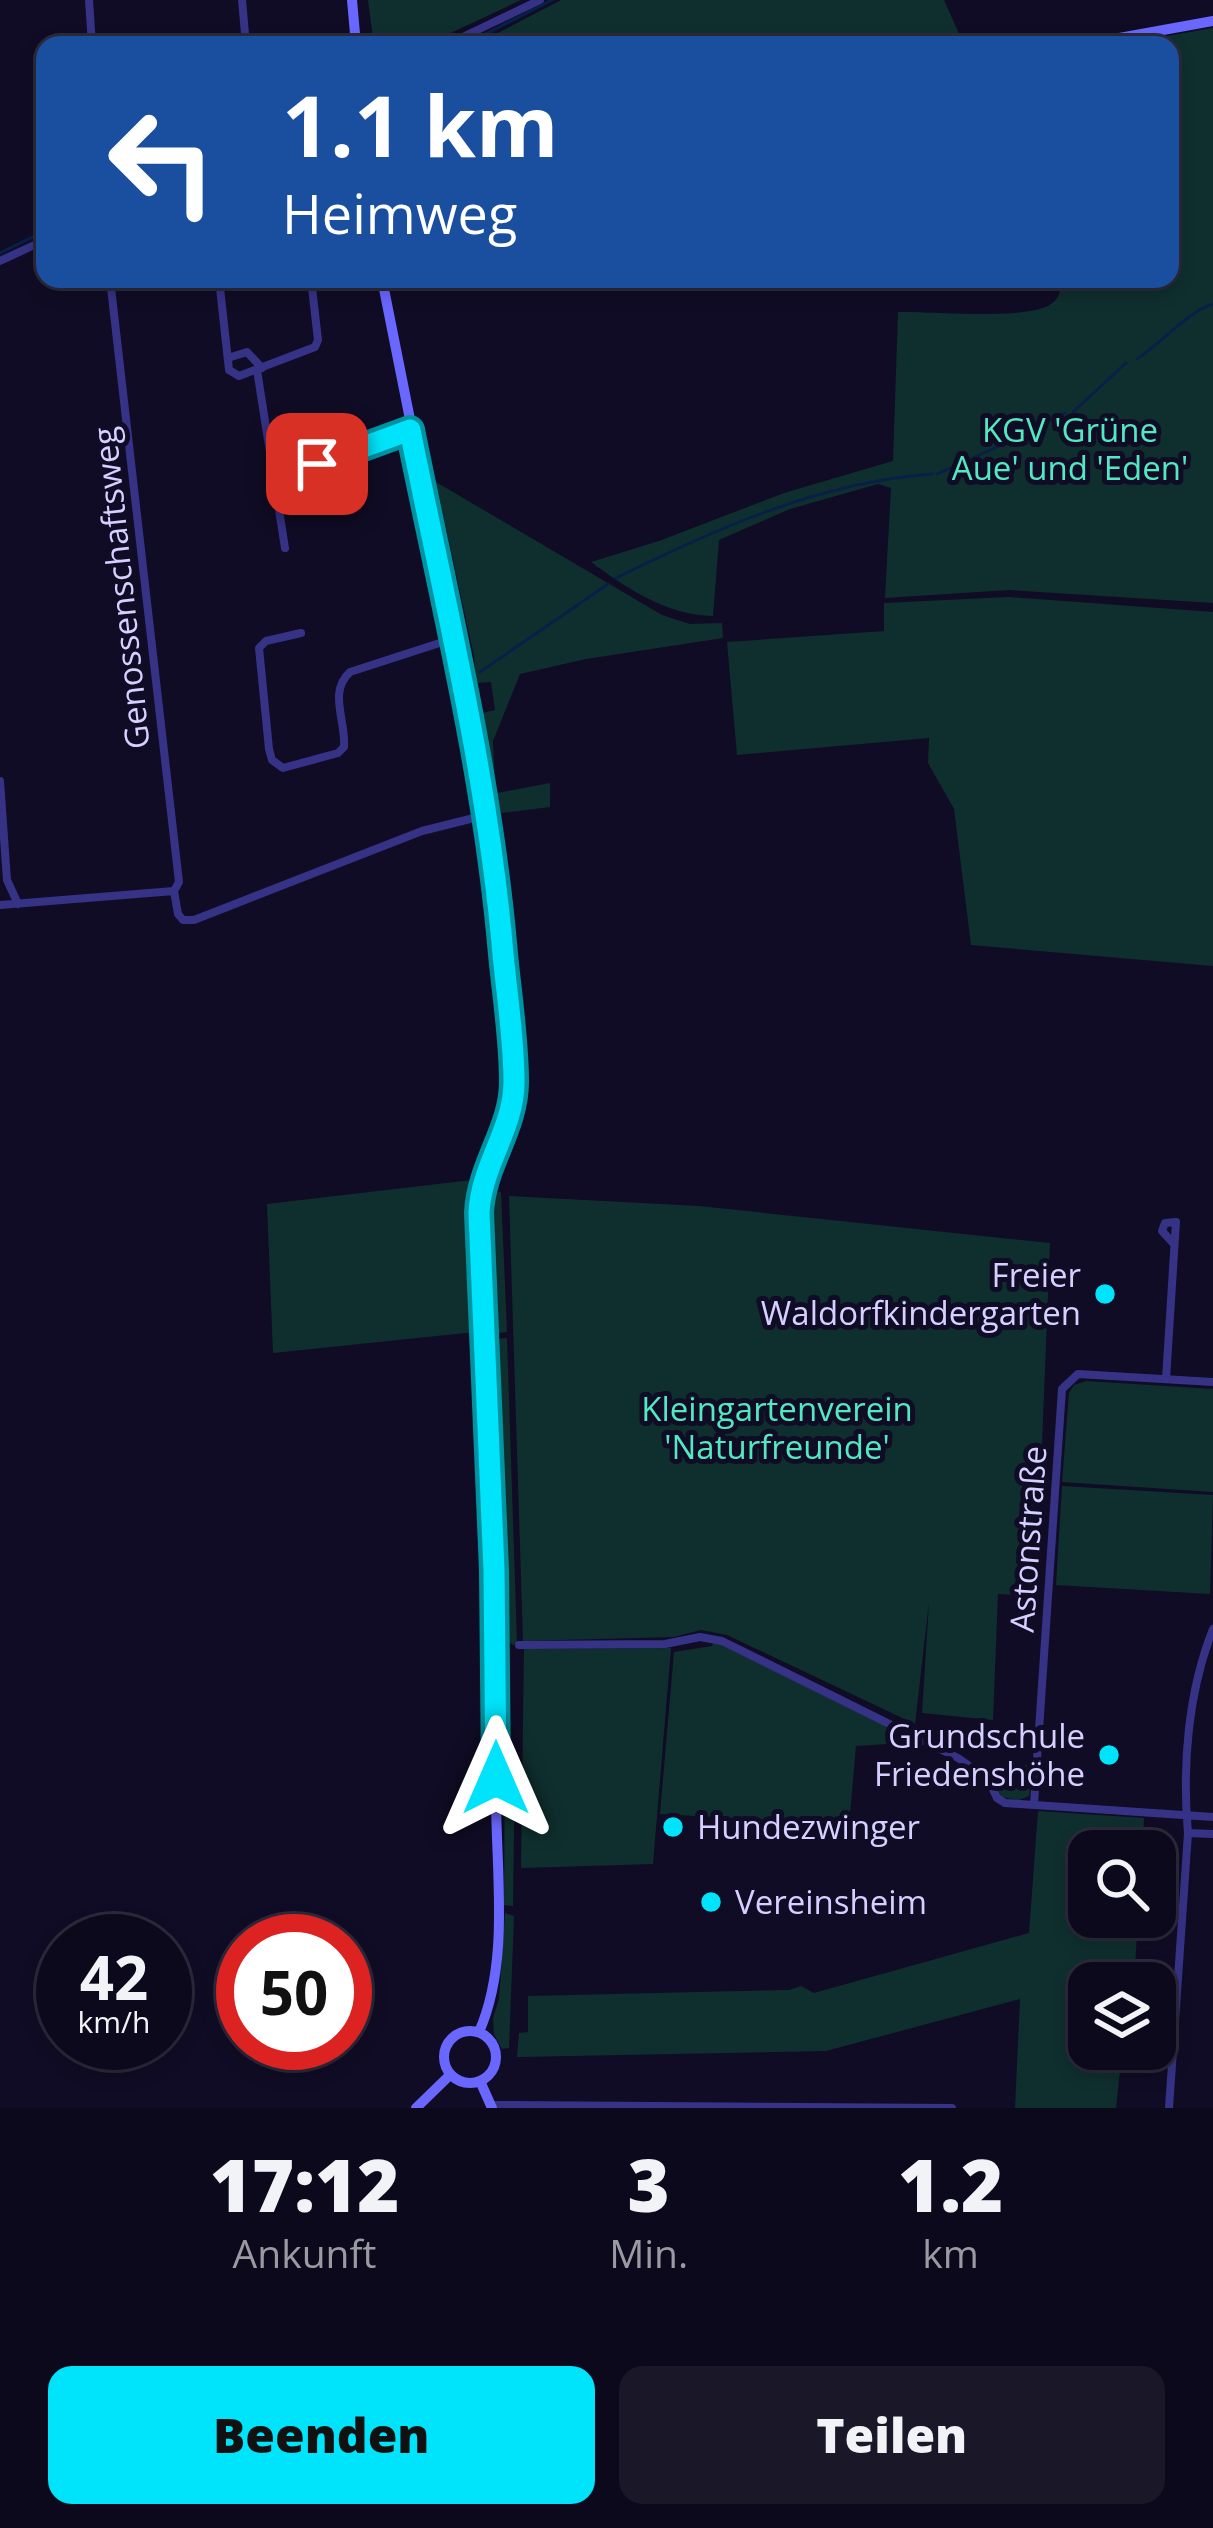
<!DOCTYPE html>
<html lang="de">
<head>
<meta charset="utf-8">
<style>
  :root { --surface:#0c091c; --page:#1a1729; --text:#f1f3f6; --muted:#9a9aa3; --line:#2c2a3b; --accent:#00e4fb }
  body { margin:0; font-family:"Open Sans",sans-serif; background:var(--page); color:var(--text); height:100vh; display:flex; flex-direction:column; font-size:45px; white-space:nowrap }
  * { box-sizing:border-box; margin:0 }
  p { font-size:39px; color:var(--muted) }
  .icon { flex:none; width:66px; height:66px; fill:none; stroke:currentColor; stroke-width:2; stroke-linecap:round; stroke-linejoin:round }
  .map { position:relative; height:2108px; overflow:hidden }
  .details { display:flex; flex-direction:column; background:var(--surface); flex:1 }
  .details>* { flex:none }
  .hud { position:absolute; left:36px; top:36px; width:1143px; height:252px; border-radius:24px; box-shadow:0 6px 18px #0003,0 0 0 3px var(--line); background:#1a4fa0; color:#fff; overflow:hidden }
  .buttons { position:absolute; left:1068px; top:1830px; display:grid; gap:24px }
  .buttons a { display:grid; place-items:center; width:108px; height:108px; border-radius:24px; background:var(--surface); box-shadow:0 6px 18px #0003,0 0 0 3px var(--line); font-size:60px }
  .speed { position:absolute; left:36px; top:1914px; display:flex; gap:24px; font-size:60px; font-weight:700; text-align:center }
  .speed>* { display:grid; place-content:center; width:156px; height:156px; border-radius:50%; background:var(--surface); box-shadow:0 6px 18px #0003,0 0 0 3px var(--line); line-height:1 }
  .speed small { font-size:30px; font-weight:400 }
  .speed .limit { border:18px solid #d22; background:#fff; color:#111 }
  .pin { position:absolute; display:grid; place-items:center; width:102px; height:102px; color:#fff; margin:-51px; border-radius:24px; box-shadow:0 6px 18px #0006 }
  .me { position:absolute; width:132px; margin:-66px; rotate:0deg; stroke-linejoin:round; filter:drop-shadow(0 0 9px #0008) }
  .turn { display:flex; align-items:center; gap:42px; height:252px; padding:0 48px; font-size:54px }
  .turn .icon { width:156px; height:156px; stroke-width:2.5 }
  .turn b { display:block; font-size:84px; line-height:102px }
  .eta { display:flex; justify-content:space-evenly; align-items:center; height:204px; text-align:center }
  .eta b { font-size:72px; font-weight:800; line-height:84px }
  .primary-button { display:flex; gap:24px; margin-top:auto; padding:24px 48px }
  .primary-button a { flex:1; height:138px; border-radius:24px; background:var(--accent); color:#111; font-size:48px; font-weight:800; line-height:138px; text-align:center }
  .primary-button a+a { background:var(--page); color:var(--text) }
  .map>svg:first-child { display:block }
  .green { fill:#0f2f2e }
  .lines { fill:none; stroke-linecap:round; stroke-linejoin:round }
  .stream { stroke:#082048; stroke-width:3 }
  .street { stroke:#363387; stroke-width:8 }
  .secondary { stroke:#6a67ff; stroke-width:10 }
  .route-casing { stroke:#0094a3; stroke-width:30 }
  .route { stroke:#00e4fb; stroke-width:21 }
  .poi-dot { fill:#00e4fb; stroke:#100c25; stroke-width:4.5 }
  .labels { text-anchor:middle; stroke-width:10; stroke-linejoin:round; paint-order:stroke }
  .park-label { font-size:33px; fill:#52e9c2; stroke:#100c25 }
  .street-label { font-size:33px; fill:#d5d0ff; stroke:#100c25 }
  .poi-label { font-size:33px; fill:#d5d0ff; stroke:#100c25; text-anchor:end }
</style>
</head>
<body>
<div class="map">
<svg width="1213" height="2108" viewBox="0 0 1213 2108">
  <rect width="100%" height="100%" fill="#100c25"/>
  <path class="green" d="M 368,0 L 521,0 L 425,45 L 374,45 Z
    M 561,0 L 944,0 L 964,45 L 475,45 Z
    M 1213,28 L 1213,603 L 1009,590 L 885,598 L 891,488 L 878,484 L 790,509 L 719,540 L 713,616 C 666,615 628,589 591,562 L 659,541 L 784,493 L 893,461 L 898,312 C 931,311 1027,321 1051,304 C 1060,298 1061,290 1061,279 L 1170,279 L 1170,45 L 1115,45 Z
    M 436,482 L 662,615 L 690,624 L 722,623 L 723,638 L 586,659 L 520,674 L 493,741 L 495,783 L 482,713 L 495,710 L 491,682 L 476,683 L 474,656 Z
    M 1008,597 L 1213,612 L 1213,966 L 971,945 L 954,809 L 928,763 L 929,738 L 737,755 L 727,642 L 884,631 L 884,603 Z
    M 550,783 L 550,807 L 501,813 L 497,793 Z
    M 472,1180 L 475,1332 L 273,1353 L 267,1204 Z
    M 488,1191 L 501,1192 L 507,1332 L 492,1334 Z
    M 509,1196 L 699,1206 L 1050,1243 L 1036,1596 L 998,1594 L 993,1720 L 922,1713 L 929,1602 L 915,1724 L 727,1635 L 701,1630 L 674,1637 L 523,1641 Z
    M 507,1338 L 517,1643 L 513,1645 L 505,1640 L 495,1339 Z
    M 1086,1381 L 1213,1389 L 1213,1492 L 1062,1482 L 1069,1393 L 1074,1385 Z
    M 1062,1486 L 1213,1495 L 1210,1594 L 1056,1585 Z
    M 714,1642 L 722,1645 L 919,1742 L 856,1746 L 849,1825 L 660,1814 L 674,1652 L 712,1646 Z
    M 671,1648 L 653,1864 L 521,1868 L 524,1649 Z
    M 505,1751 L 515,1753 L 513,1906 L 504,1905 Z
    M 996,1763 L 1033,1766 L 1029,1796 L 1019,1800 L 1000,1797 L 995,1786 Z
    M 1038,1811 L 1144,1818 L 1142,1851 L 1089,1851 L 1089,1917 L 1138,1917 L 1134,1983 L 1089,1983 L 1089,2049 L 1131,2049 L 1130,2061 L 1121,2061 L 1116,2108 L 1015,2108 L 1020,1999 L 826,2051 L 517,2057 L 519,2033 L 528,2032 L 528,1996 L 789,1990 L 801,1986 L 814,1993 L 1029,1933 Z
    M 505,1913 L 514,1916 L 509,2048 L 502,2049 L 494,2034 L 493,2018 L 499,1999 Z"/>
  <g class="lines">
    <path class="stream" d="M 464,45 L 552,0
      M 0,253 L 45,231
      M 1137,359 C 1163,342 1186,313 1213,304
      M 1073,412 L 1126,363
      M 1009,442 L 1065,413
      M 937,474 L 1004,444
      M 616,578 C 715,529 820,482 932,474
      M 480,672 L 608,584"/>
    <path class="street" d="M 89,0 L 92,45
      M 242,0 L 246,45
      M 446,45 L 540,0
      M 0,261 L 45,240
      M 110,279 L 179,882 L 174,891 L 178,914 L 183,920 L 194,920 L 422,831 L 486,815
      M 219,279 L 229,370 L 239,376 L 315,347 L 318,340 L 311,279
      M 228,358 L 247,352 L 262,368
      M 257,370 L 285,548
      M 275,480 L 410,430
      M 301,633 L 266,641 L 259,648 L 269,749 L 272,760 L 283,768 L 338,753 L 344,747 C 346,720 328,692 350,672 L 452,639
      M 0,781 L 7,880 L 18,904
      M 0,905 L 174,891
      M 1166,1379 L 1176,1222 L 1165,1223 L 1162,1231 L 1174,1244
      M 519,1645 L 665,1644 L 700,1637 L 722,1641 L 958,1758 L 988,1779 L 997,1798 L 1005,1803 L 1213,1817
      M 1034,1804 L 1062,1389 L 1078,1374 L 1213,1382
      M 1188,1833 L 1213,1834
      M 491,2105 L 952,2108
      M 1169,2108 L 1188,1833 C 1182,1766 1188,1692 1213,1629"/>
    <path class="secondary" d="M 352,0 L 356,45
      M 1081,45 L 1213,21
      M 382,279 L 470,720 L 499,900 L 514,1094 L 507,1125 L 483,1178 L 479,1213 C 486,1408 496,1602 496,1797 C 496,1872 510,1962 479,2032
      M444 2057a26 26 0 1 1 52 0a26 26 0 1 1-52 0Z
      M 480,2081 L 492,2108
      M 416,2108 L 450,2075"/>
  </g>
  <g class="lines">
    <g class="route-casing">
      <path id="route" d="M 317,464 L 410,430 C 445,604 488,777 503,954 C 507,996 514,1039 514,1082 C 514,1129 481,1165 479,1213 L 494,1570 L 496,1778"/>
    </g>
    <use href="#route" class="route"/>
  </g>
  <g class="poi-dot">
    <circle cx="1105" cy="1294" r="12"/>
    <circle cx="1109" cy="1755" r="12"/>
    <circle cx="673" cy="1827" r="12"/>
    <circle cx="711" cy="1902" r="12"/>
  </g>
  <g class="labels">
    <g class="park-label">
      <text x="1070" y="442">KGV 'Grüne<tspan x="1070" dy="38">Aue' und 'Eden'</tspan></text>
      <text x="777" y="1421">Kleingartenverein<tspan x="777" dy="38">'Naturfreunde'</tspan></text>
    </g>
    <g class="street-label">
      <text transform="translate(121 588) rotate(-96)" y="12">Genossenschaftsweg</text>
      <text transform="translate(1028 1539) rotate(-86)" y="12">Astonstraße</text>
    </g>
    <g class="poi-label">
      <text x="1081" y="1287">Freier<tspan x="1081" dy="38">Waldorfkindergarten</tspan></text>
      <text x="1085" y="1748">Grundschule<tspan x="1085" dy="38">Friedenshöhe</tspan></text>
      <text x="697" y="1839" text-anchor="start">Hundezwinger</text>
      <text x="735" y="1914" text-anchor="start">Vereinsheim</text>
    </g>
  </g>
</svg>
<div class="buttons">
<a><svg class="icon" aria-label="search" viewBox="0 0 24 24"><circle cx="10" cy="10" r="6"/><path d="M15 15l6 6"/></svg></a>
<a><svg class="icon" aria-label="layers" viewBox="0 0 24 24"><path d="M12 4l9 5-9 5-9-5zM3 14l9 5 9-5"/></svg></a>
</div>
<div class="speed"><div>42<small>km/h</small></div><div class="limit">50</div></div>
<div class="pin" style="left:317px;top:464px;background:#d93025"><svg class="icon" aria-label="arrive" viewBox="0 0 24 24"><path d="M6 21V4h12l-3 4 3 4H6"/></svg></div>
<svg class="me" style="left:496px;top:1778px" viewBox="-20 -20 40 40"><path d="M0-17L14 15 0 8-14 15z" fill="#00e4fb" stroke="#fff" stroke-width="4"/></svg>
<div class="hud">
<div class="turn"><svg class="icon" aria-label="left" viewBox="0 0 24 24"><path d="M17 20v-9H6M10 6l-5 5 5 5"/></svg><div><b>1.1 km</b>Heimweg</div></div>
</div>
</div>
<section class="details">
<div class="eta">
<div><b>17:12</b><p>Ankunft</p></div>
<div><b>3</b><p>Min.</p></div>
<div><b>1.2</b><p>km</p></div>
</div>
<div class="primary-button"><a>Beenden</a><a>Teilen</a></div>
</section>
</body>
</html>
